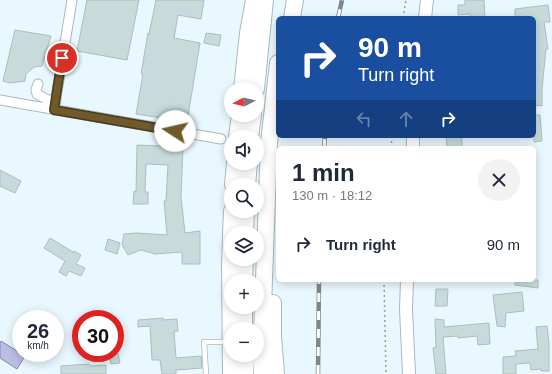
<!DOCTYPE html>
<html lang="en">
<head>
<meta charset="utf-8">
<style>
  :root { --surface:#fff; --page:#f2f2f3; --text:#1f2937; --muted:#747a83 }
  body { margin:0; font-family:Helvetica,sans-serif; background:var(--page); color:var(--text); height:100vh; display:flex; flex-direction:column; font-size:15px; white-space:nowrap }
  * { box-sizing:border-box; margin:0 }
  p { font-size:13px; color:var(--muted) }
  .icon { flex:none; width:22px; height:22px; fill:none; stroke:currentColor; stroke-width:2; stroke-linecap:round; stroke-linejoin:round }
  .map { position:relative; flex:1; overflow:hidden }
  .sheet { position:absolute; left:276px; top:146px; width:260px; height:136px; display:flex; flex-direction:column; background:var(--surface); border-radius:6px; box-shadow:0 2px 10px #0003 }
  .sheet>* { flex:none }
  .top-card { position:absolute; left:276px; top:16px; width:260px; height:122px; border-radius:6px; box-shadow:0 2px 10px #0003; background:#1a4fa0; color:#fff; overflow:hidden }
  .needle { width:26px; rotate:263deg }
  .buttons { position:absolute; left:224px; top:82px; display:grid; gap:8px }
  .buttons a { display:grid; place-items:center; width:40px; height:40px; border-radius:50%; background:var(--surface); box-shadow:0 2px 10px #0003; font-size:20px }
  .speed { position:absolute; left:12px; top:310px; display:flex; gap:8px; font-size:20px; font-weight:700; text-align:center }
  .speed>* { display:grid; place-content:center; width:52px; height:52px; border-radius:50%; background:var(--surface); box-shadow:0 2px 10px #0003; line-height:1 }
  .speed small { font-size:10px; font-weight:400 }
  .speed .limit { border:6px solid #d22; background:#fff; color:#111 }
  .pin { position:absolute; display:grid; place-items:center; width:34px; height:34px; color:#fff; margin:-17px; border:2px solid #fff; border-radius:50%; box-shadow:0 1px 4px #0007 }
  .me { position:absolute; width:44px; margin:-22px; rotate:280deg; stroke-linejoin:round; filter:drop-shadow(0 0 3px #0008) }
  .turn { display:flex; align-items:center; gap:14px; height:84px; padding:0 16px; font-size:18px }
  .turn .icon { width:52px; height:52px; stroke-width:2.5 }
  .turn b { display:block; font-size:28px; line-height:34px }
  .lanes { display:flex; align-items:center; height:38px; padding:0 16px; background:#0003; justify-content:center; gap:20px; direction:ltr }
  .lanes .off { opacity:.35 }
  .round { display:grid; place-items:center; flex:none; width:42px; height:42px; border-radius:21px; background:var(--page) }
  .overview { display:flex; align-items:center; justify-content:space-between; height:68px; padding:0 16px }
  h1 { font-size:24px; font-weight:600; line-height:30px }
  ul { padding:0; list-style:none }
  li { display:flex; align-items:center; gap:12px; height:60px; padding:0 16px }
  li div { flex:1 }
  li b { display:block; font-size:15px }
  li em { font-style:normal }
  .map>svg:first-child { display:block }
  .water { fill:#bbbde3; stroke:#8689a4 }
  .building { fill:#c7dbdb; stroke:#abbebe }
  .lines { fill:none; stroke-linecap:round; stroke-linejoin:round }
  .service-casing { stroke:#a8b9c0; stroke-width:6 }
  .minor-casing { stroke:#a8b9c0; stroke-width:11 }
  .tertiary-casing { stroke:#a8b9c0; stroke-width:14 }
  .trunk-casing { stroke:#a8b9c0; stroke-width:18 }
  .path { stroke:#949fa4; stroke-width:1.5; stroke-dasharray:2 3; stroke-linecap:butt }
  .service { stroke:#fff; stroke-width:4.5 }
  .minor { stroke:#fff; stroke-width:9 }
  .tertiary { stroke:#fff; stroke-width:12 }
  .trunk { stroke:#fff; stroke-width:16 }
  .rail-casing { stroke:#7d878b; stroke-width:4.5 }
  .rail { stroke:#fff; stroke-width:3; stroke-dasharray:9; stroke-linecap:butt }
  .route-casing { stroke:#493a1b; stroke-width:10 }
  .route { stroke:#705a2a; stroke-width:7 }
</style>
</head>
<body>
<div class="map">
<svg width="552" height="374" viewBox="0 0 552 374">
  <rect width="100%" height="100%" fill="#e9f7fe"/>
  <path class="water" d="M 1,341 L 25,356 L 17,369 L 0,358 L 0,343 Z"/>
  <path class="building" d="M 87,0 L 139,0 L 127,60 L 77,51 Z
    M 156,0 L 204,0 L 201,19 L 178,15 L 174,38 L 200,43 L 187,122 L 136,114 L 143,74 L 141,74 L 148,33 L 149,34 Z
    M 465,0 L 484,0 L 485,18 L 470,18 L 470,14 L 458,15 L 458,5 L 465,5 Z
    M 548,5 L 550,22 L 544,22 L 548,49 L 546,49 L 542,89 L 542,106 L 534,105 L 534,18 L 515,18 L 515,9 Z
    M 15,30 L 51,36 L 42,66 L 34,67 L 26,74 L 25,81 L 10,83 L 3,81 Z
    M 206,33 L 221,35 L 219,46 L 204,43 Z
    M 534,115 L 540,115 L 542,141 L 534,142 Z
    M 446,136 L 462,136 L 462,148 L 447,148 Z
    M 137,145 L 183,147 L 181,197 L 185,233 L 200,231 L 200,264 L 182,264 L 182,252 L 155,254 L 141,250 L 128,255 L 122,245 L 124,234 L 137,233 L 167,235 L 164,201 L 166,201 L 168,165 L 146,164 L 145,192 L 148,192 L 148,204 L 133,204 L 134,191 L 136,192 Z
    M 0,170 L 21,181 L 15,193 L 0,186 Z
    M 50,238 L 73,252 L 74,251 L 81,255 L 76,264 L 85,268 L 81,276 L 69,271 L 66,276 L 59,272 L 65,261 L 44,248 Z
    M 108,239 L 120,243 L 117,254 L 105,250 Z
    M 515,280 L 538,280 L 538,288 L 515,285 Z
    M 436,289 L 448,289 L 447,306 L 435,306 Z
    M 522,292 L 524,311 L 506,313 L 505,327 L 497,326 L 493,295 Z
    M 163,318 L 163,320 L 177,319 L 178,331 L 174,332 L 176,358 L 201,356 L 202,368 L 176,370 L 176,374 L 162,374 L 160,360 L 152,360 L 150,326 L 138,327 L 138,320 Z
    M 435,319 L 444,320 L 444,327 L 489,323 L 490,344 L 478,345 L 477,336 L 458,338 L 458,336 L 443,337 L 446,374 L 436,374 L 433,348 L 436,347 Z
    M 547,326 L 549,343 L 549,371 L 541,371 L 541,369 L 531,370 L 530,363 L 516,364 L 516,374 L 503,374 L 503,357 L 516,356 L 515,351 L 538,349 L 536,327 Z
    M 109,353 L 118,353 L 120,363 L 111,364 Z
    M 89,364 L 90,366 L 106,365 L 106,374 L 61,374 L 61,366 Z"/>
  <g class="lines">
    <g class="service-casing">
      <path id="service" d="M 206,374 L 204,342 L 229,342"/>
    </g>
    <g class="minor-casing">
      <path id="minor" d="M 38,84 L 36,90 L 37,94 L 46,99 L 56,102
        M 0,100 L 221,139
        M 54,110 L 72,0"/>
    </g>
    <g class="tertiary-casing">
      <path id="tertiary" d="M 425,18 L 427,0
        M 413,148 L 413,136
        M 407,280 L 406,309 L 409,374"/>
    </g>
    <g class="trunk-casing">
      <path id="trunk" d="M 292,18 L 295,0
        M 242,89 L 248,33 L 254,0
        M 256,89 L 265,0
        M 237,137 L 240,115
        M 250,137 L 253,115
        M 233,185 L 235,163
        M 247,185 L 249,163
        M 231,233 L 232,211
        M 245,233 L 246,211
        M 231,236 L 230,264 L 231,374
        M 244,281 L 245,259
        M 273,303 L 273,337 L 276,374
        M 244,307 L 244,329
        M 245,355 L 245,374
        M 262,374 L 261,361 L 269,143 L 278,63"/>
    </g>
    <path class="path" d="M 403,18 L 406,0
      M 391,148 L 392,136
      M 384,280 L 386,374"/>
    <use href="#service" class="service"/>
    <use href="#minor" class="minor"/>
    <use href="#tertiary" class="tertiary"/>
    <use href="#trunk" class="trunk"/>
    <g class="rail-casing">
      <path id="rail" d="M 338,18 L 342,0
        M 324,148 L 325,136
        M 318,374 L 319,280"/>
    </g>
    <use href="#rail" class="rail"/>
  </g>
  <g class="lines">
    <g class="route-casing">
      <path id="route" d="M 62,58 L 54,110 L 175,131"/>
    </g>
    <use href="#route" class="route"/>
  </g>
</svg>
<div class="buttons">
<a><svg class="needle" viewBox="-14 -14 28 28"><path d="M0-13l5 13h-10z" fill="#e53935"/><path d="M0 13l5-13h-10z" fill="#747a83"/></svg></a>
<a><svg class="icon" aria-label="sound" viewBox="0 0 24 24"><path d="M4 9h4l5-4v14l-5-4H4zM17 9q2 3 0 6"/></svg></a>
<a><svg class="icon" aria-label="search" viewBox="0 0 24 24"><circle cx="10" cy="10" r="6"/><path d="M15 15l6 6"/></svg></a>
<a><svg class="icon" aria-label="layers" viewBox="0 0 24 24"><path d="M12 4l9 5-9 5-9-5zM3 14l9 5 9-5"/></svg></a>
<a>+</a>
<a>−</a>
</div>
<div class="speed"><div>26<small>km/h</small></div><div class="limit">30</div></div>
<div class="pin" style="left:62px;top:58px;background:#d93025"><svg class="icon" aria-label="arrive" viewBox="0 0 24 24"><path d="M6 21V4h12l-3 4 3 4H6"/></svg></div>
<svg class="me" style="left:175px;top:131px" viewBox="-20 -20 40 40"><circle r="19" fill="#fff"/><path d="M0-13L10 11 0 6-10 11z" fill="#705a2a"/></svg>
<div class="top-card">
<div class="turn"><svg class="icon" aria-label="right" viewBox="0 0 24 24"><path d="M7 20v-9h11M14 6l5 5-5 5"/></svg><div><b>90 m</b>Turn right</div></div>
<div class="lanes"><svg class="icon off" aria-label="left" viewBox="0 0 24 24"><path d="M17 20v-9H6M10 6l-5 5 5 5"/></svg><svg class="icon off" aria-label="ahead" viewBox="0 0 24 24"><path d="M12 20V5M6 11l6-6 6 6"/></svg><svg class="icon" aria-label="right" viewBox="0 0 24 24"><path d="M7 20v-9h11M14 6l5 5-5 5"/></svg></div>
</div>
<section class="sheet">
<div class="overview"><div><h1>1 min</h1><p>130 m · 18:12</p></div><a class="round"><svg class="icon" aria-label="close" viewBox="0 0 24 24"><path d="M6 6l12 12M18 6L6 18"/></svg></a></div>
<ul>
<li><svg class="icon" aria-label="right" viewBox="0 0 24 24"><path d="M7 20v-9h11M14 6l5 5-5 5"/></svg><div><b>Turn right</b></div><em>90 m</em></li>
</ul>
</section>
</div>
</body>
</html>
